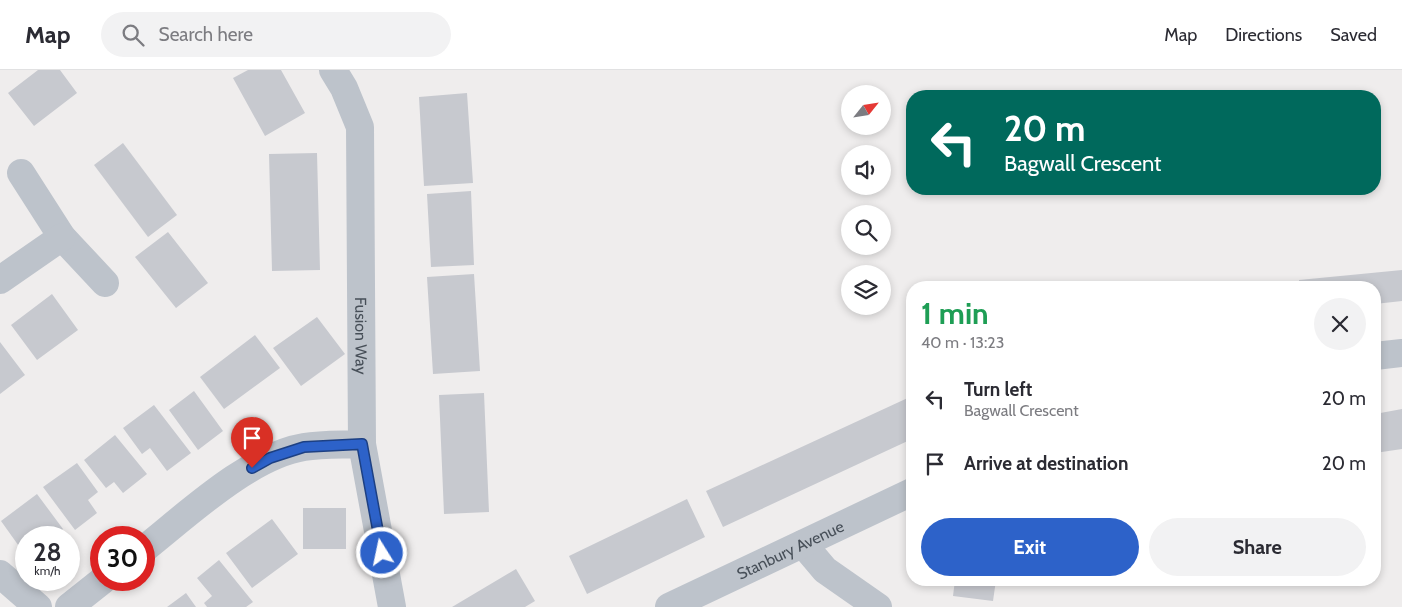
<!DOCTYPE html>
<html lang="en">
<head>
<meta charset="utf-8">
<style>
  :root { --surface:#fff; --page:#f2f2f3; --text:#2b2b33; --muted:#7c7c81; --line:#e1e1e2; --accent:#2d62c9 }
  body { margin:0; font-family:Cabin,sans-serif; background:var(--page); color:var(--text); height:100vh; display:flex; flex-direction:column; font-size:19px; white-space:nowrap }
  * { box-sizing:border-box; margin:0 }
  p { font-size:16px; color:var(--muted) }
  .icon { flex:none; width:28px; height:28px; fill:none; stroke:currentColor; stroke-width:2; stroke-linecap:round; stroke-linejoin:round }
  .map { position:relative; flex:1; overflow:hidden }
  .drawer { position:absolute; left:906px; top:211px; width:475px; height:305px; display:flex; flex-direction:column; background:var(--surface); border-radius:20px; box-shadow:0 2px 8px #0003 }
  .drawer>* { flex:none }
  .banner { position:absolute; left:906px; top:20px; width:475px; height:105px; border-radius:20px; box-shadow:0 2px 8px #0003; background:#00695c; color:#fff; overflow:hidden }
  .needle { width:32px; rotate:60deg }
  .tools { position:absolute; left:841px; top:15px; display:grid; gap:10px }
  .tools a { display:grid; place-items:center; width:50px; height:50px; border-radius:50%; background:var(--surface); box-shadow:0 2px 8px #0003; font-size:25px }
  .speed { position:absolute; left:15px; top:456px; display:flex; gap:10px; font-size:25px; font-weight:700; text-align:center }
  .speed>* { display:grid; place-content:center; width:65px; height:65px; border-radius:50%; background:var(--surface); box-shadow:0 2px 8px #0003; line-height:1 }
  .speed small { font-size:12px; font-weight:400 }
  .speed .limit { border:8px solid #d22; background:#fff; color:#111 }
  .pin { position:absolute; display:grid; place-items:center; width:42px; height:42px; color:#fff; margin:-51px -21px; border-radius:50% 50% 50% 0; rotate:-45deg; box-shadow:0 0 5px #0007 }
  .pin .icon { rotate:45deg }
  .me { position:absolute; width:55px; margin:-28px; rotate:350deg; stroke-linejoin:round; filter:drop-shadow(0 0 4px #0008) }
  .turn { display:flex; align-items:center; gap:18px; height:105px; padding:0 15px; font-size:22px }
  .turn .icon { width:65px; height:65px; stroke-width:2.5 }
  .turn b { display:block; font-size:35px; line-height:42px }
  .round { display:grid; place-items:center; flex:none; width:52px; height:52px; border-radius:26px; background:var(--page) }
  .overview { display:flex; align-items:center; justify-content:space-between; height:85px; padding:0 15px }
  h1 { font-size:30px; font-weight:800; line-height:38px; color:#1e9e55 }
  .cta { display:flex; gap:10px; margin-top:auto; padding:10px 15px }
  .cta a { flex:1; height:58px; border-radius:30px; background:var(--accent); color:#fff; font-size:20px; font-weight:800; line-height:58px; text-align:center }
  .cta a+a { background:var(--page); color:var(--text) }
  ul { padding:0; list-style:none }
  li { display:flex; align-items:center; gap:15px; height:65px; padding:0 15px }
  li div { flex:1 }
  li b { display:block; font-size:19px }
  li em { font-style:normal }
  header { display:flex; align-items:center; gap:30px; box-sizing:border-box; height:70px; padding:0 25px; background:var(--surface); border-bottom:1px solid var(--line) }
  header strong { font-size:24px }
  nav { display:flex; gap:28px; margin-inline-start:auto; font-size:18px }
  .search { width:350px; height:45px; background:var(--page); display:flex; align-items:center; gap:12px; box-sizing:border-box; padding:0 18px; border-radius:28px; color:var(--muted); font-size:19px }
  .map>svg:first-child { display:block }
  .building { fill:#c7c9cf }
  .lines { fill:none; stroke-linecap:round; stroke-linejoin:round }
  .minor { stroke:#bdc3cb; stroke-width:28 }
  .route-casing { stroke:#1d4083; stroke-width:12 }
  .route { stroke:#2d62c9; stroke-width:9 }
  .labels { text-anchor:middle; stroke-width:4.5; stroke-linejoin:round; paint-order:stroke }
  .street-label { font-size:16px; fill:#474f58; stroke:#fff }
</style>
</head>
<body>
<header>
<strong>Map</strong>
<div class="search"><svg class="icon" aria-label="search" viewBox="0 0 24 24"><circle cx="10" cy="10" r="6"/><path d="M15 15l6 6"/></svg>Search here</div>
<nav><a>Map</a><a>Directions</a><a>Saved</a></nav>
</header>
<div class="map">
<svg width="1402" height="537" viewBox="0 0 1402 537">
  <rect width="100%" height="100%" fill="#efeded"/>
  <path class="building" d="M 38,0 L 60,0 L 77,23 L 34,56 L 8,23 Z
    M 248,0 L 281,0 L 305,43 L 265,66 L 233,8 Z
    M 467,23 L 473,113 L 424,116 L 419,27 Z
    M 123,73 L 177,145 L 148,167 L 94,95 Z
    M 317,83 L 320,200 L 272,201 L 269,84 Z
    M 471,121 L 474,195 L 431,197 L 427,124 Z
    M 168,162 L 208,213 L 176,238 L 135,187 Z
    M 1402,200 L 1402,231 L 1375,234 L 1375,218 L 1300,218 L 1299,210 Z
    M 474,204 L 480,301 L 433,304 L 427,207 Z
    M 1278,213 L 1279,218 L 1257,218 L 1257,217 Z
    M 52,224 L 78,260 L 37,290 L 11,255 Z
    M 317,247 L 345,284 L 301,316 L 273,278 Z
    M 255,265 L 280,298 L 224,339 L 200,307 Z
    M 0,272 L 25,305 L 0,324 Z
    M 194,321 L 223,361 L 198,380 L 169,340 Z
    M 484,323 L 489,442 L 444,444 L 439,325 Z
    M 912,326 L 912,369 L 723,457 L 706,421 Z
    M 154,335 L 191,383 L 167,401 L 150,378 L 142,384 L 123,358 Z
    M 1402,339 L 1402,379 L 1375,383 L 1375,344 Z
    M 115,365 L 147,404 L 123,423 L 114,412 L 106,418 L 84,390 Z
    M 77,393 L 98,422 L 88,430 L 97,443 L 75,460 L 43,417 Z
    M 37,424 L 63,459 L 52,468 L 26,468 L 26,486 L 1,451 Z
    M 687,429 L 705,467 L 587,524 L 569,486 Z
    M 303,438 L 346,438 L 346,479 L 303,479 Z
    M 272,449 L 298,484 L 252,518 L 226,483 Z
    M 219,490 L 253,532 L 246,537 L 207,537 L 204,533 L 212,526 L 197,508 Z
    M 516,499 L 535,531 L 525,537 L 452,537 Z
    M 955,510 L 996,510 L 993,531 L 953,526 Z
    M 186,523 L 196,537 L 167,537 Z"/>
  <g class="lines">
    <g class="minor">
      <path id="s1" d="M 333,0 L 344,18 L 360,57 L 362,374 L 392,537"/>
      <path d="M 21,103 L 62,167 L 105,213"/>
      <path d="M 0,210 L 62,167"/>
      <path d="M 1375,286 L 1402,283"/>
      <path d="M 803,474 L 825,500 L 878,537"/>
      <path d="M 144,479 C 187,445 249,386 304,377 C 323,374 343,375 362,374"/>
      <path d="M 0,504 L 38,537"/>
      <path d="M 69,537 L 103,510"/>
      <path id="s2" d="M 669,537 L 912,422"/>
    </g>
  </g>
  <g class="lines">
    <g class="route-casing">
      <path id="route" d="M 252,398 L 270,388 L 304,377 L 362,374 L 382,483"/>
    </g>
    <use href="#route" class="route"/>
  </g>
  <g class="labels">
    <g class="street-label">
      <text dy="6" stroke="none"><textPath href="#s1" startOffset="272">Fusion Way</textPath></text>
      <text dy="6" stroke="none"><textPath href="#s2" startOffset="134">Stanbury Avenue</textPath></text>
    </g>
  </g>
</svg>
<div class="tools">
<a><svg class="needle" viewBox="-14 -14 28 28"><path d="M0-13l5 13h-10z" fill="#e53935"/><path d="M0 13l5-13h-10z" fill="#7c7c81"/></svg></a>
<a><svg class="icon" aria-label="sound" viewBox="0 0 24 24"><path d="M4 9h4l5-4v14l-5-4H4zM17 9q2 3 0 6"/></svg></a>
<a><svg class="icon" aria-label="search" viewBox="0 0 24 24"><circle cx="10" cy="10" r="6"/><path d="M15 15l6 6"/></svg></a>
<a><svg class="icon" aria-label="layers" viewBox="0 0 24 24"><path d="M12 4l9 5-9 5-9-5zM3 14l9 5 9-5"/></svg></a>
</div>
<div class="speed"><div>28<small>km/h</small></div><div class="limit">30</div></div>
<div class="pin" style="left:252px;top:398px;background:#d93025"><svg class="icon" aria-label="arrive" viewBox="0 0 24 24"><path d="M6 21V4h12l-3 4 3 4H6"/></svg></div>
<svg class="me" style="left:382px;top:483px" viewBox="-20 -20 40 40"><circle r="17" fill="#2d62c9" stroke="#fff" stroke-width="3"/><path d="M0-11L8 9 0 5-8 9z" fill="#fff"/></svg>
<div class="banner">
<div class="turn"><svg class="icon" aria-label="left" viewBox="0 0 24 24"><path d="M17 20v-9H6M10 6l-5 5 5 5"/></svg><div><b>20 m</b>Bagwall Crescent</div></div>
</div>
<section class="drawer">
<div class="overview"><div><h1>1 min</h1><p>40 m · 13:23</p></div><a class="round"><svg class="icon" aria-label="close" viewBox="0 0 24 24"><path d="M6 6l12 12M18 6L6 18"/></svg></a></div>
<ul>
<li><svg class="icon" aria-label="left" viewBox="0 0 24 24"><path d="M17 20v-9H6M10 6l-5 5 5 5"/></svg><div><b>Turn left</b><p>Bagwall Crescent</p></div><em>20 m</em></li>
<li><svg class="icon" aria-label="arrive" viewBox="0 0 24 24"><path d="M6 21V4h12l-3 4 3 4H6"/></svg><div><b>Arrive at destination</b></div><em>20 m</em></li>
</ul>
<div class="cta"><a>Exit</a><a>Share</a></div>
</section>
</div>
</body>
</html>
